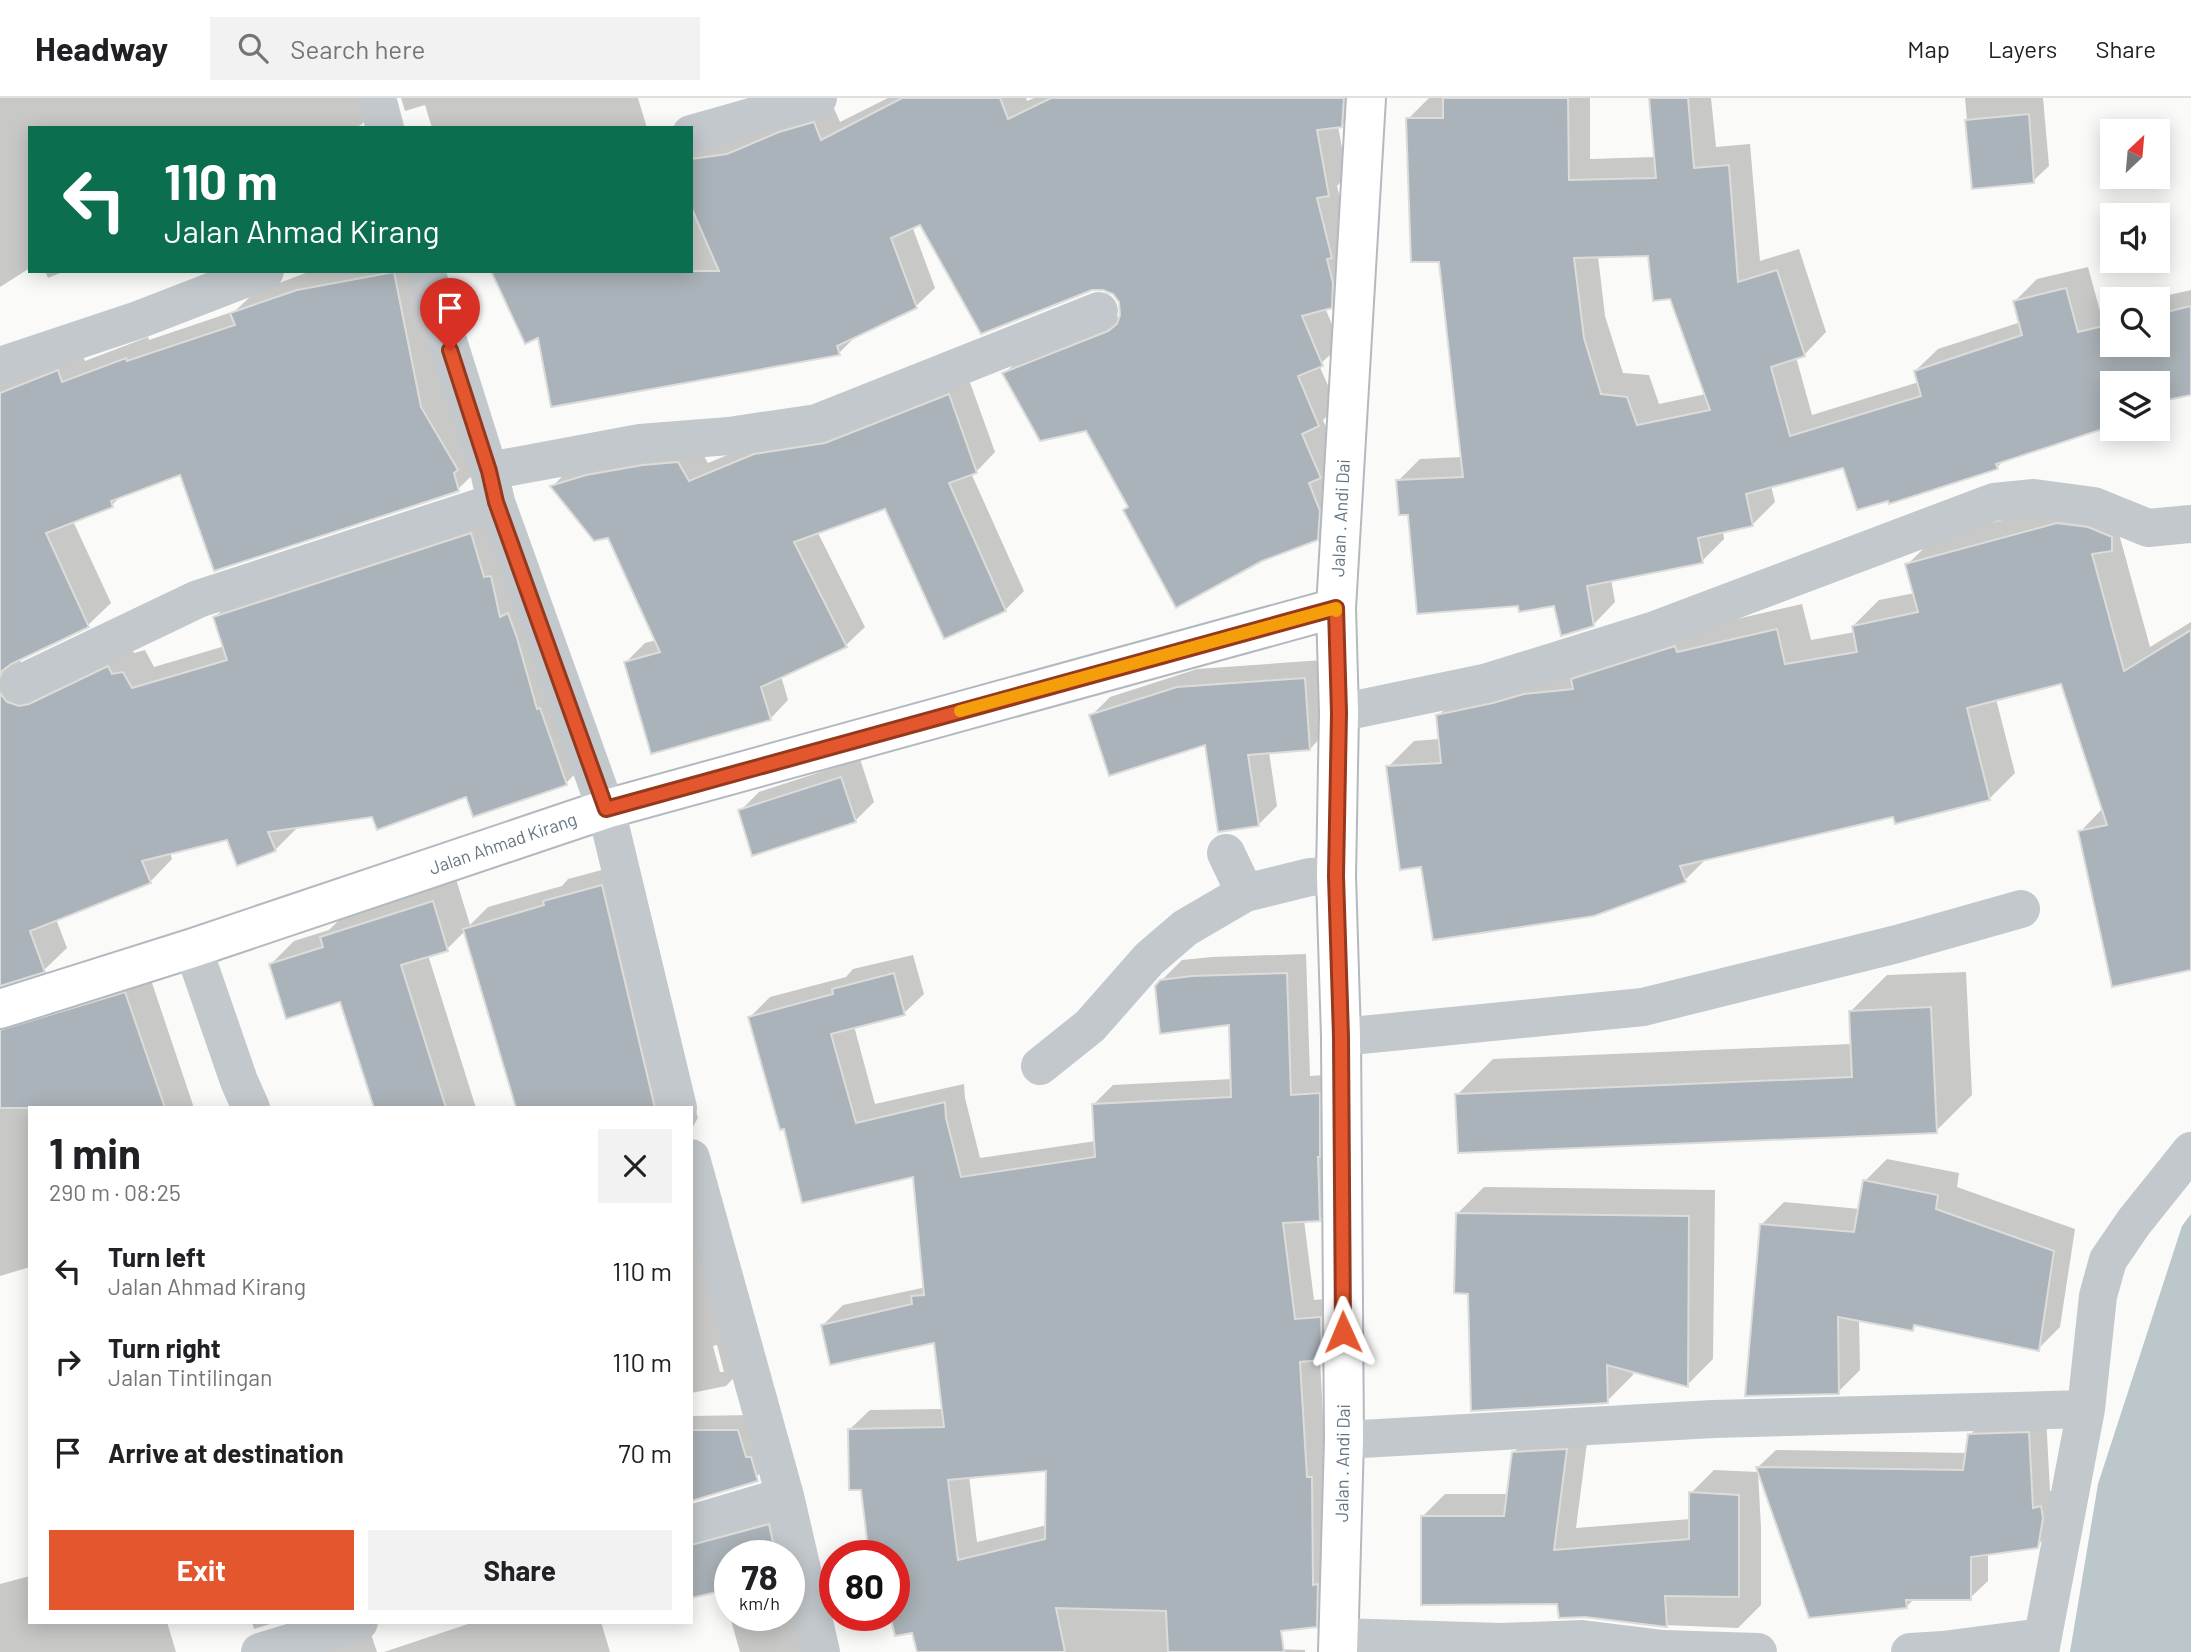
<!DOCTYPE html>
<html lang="en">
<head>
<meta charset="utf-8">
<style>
  :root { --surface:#fff; --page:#f2f2f2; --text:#202124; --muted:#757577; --line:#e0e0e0; --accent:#e4572e }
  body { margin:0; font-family:Barlow,sans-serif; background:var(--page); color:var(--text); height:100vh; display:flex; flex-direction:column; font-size:26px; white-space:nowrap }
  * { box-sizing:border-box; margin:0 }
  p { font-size:23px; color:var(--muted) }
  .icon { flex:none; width:38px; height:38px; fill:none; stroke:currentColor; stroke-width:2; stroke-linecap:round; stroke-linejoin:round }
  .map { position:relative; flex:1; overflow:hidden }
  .side { position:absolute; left:28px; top:1008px; width:665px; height:518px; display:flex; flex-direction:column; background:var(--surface); border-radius:0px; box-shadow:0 4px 18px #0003 }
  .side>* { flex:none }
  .hud { position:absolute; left:28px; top:28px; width:665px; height:147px; border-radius:0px; box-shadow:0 4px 18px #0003; background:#0b6e4f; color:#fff; overflow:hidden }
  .needle { width:46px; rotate:26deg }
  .buttons { position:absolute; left:2100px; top:21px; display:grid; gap:14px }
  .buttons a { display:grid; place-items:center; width:70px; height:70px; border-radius:0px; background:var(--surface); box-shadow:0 4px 18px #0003; font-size:35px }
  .speed { position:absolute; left:714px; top:1442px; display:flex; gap:14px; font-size:35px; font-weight:700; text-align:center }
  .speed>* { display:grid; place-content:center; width:91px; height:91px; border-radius:50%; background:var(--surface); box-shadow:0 4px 18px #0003; line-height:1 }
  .speed small { font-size:18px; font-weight:400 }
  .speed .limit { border:10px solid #d22; background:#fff; color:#111 }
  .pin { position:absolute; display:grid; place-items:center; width:60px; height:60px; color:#fff; margin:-72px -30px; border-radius:50% 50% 50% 0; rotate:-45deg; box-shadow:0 0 7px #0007 }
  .pin .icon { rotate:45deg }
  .me { position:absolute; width:77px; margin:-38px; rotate:359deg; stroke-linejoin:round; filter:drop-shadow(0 0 5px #0008) }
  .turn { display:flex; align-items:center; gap:24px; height:147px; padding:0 21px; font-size:32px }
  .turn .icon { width:91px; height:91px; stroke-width:2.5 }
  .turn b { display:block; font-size:49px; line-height:60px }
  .round { display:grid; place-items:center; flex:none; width:74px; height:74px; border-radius:0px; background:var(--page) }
  .overview { display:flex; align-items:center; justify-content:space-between; height:119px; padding:0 21px }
  h1 { font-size:42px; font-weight:700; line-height:52px }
  .button { display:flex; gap:14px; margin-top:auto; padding:14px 21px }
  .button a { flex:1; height:80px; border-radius:0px; background:var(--accent); color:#fff; font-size:28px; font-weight:700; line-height:80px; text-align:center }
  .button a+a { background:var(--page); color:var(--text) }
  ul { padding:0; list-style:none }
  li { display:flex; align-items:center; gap:21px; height:91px; padding:0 21px }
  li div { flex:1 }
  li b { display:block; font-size:26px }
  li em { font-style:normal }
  header { display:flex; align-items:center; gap:42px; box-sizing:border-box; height:98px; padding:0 35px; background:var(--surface); border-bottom:2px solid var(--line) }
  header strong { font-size:33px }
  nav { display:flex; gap:38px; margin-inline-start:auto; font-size:24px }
  .search { width:490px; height:63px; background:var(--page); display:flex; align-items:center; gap:18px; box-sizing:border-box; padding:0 24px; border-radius:0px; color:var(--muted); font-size:26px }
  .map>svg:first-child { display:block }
  .water { fill:#bbc7cb }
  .shadow { fill:#0003; fill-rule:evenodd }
  .building { fill:#aab3b9; stroke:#dcdcda; stroke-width:2; fill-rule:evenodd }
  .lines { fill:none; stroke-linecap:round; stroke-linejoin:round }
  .secondary-casing { stroke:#b3babf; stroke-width:42 }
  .trunk-casing { stroke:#b4b9bd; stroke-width:42 }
  .minor { stroke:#c3c8cc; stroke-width:38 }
  .secondary { stroke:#fff; stroke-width:38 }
  .trunk { stroke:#fff; stroke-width:38 }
  .route-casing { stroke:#94391e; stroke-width:18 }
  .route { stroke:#e4572e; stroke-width:12 }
  .slow { stroke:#f59e0b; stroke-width:12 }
  .labels { text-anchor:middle; stroke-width:7; stroke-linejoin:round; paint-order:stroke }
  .street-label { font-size:18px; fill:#657683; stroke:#fff }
</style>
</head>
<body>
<header>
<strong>Headway</strong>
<div class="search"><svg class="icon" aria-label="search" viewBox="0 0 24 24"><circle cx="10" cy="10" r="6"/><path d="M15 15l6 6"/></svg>Search here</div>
<nav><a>Map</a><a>Layers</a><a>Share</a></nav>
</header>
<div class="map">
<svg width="2191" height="1554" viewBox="0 0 2191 1554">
  <rect width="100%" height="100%" fill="#fafaf8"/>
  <path class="water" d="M 2191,1116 L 2191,1554 L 2070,1554 L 2098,1386 L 2182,1128 Z"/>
  <path class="shadow" d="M 0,0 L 379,0 L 381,7 L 361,27 L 352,30 L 30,30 L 30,170 L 0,189 Z
    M 401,0 L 638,0 L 647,30 L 432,30 L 425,7 L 405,13 Z
    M 888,0 L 1026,0 L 1027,3 L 1034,0 L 1361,0 L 1361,8 L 1342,27 L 1338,28 L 1347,77 L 1337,88 L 1350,140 L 1350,190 L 1331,209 L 1325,210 L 1341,247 L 1319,267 L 1337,308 L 1323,322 L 1339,359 L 1336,422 L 1317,441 L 1130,408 L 1087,331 L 1005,275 L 1023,257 L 1122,217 L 1121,204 L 1114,195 L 921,124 L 912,128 L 935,190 L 916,208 L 858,236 L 839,255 L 691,173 L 691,46 L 832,6 L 840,24 Z
    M 1429,0 L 1590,0 L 1590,61 L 1656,59 L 1651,0 L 1711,0 L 1716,49 L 1750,46 L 1760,163 L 1799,151 L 1826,234 L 1804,257 L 1796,259 L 1812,317 L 1919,284 L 1915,273 L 1938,251 L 2021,224 L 2015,203 L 2037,181 L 2088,169 L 2100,213 L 2112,210 L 2112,247 L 2158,247 L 2158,201 L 2151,201 L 2191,192 L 2191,295 L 2158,303 L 2158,285 L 2112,285 L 2112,313 L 2006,361 L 1997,369 L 1844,368 L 1771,388 L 1775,404 L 1752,427 L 1723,433 L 1724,441 L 1702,463 L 1611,481 L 1615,504 L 1593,527 L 1555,506 L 1520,506 L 1410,415 L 1398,383 L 1420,361 L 1462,359 L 1441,162 L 1408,21 ZM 1650,157 L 1671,199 L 1706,296 L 1659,306 L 1649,277 L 1623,275 L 1605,218 L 1598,158 Z
    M 1965,0 L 2043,0 L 2049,68 L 2033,83 L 1973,89 Z
    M 45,173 L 65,173 L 48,180 Z
    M 311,173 L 420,173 L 481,369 L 458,391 L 181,375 L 122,397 L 112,407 L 73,423 L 111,505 L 88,527 L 20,560 L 22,572 L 130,547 L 134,555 L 145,552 L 154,569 L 225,548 L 215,519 L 238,497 L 493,414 L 588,663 L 566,685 L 467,697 L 297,730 L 275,752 L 229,740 L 170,754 L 172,761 L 150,784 L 56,821 L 67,850 L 44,872 L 0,886 L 1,895 L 148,873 L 194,1010 L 30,1010 L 30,1169 L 0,1178 L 0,286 L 81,254 L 85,263 L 148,239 L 149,242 L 235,213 L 255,194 Z
    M 968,279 L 995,354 L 977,373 L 971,375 L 1024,493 L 1005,512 L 885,408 L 817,433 L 865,529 L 846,547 L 781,578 L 788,602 L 770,621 L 626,564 L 645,545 L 657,542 L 609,438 L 553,388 L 571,369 L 697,346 L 708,365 L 774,338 Z
    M 2084,400 L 2110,403 L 2150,549 L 2191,524 L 2191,871 L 2080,734 L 2103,710 L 2062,584 L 1996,601 L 2015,675 L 1989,701 L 1894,717 L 1707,760 L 1685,782 L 1423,767 L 1388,669 L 1414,643 L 1440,641 L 1438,618 L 1464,592 L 1702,529 L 1802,506 L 1811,542 L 1855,534 L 1853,528 L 1879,502 L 1915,495 L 1907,467 L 1933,441 Z
    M 1323,562 L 1328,632 L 1310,651 L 1269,654 L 1277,708 L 1258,727 L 1206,644 L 1091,618 L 1110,599 L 1197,571 Z
    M 860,661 L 874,704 L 855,723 L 740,713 L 759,694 Z
    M 624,766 L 698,1020 L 692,1030 L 692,1043 L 748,1265 L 726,1288 L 691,1295 L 691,1010 L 518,1010 L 465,833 L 447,851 L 428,857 L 476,1010 L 376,1010 L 341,901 L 271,866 L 294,843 L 329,832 L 345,816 L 456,781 L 470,827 L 488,809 L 562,788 L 568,781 ZM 717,1247 L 724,1274 L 720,1274 L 713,1248 Z
    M 1306,856 L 1310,978 L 1339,976 L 1339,1101 L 1320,1121 L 1304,1122 L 1314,1202 L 1340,1200 L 1340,1241 L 1320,1261 L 1332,1487 L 1312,1507 L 1269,1507 L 1269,1551 L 1305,1552 L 1305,1554 L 918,1554 L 914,1533 L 894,1517 L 894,1458 L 863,1390 L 850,1331 L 870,1312 L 944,1311 L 935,1242 L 823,1227 L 843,1207 L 922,1190 L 925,1187 L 914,1077 L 785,1029 L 750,919 L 770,899 L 846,879 L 853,871 L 913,857 L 924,896 L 904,915 L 854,928 L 875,1006 L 964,986 L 965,1000 L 980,1060 L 1096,1043 L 1093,1007 L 1113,987 L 1233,981 L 1231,925 L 1161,883 L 1182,862 L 1212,859 ZM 1048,1371 L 1047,1427 L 977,1444 L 969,1378 Z
    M 1966,874 L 1972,997 L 1936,1033 L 1457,997 L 1493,961 L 1852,946 L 1851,913 L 1887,877 Z
    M 1887,1061 L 1959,1075 L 1957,1089 L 2075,1131 L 2060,1229 L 2038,1251 L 1918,1226 L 1912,1231 L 1859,1221 L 1860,1272 L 1838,1294 L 1762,1126 L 1784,1104 L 1860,1111 L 1865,1083 Z
    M 1484,1089 L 1715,1092 L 1713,1261 L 1687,1287 L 1633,1272 L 1633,1277 L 1607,1303 L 1470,1194 L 1458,1115 Z
    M 754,1317 L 768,1367 L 752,1383 L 691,1401 L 691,1318 Z
    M 2046,1318 L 2050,1393 L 2058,1392 L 2054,1430 L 2037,1448 L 1988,1455 L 1988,1483 L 1970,1500 L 1915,1500 L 1906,1509 L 1758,1369 L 1776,1352 L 1967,1355 L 1970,1337 L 1987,1319 Z
    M 1589,1329 L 1576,1430 L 1691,1421 L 1691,1395 L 1714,1372 L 1758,1374 L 1761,1430 L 1761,1507 L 1738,1530 L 1665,1527 L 1558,1505 L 1422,1419 L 1445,1396 L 1508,1396 L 1513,1355 L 1537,1332 Z
    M 784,1411 L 812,1554 L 740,1554 L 722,1491 L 691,1498 L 691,1426 ZM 730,1458 L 789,1458 L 789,1517 L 730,1517 Z
    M 30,1478 L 30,1524 L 167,1524 L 176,1554 L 0,1554 L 0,1486 Z
    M 252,1524 L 277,1524 L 254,1531 Z
    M 485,1524 L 601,1524 L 610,1554 L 384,1554 L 468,1526 Z
    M 369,1530 L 377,1554 L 291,1554 Z"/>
  <path class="building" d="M 902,0 L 1000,0 L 1008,21 L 1051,0 L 1344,0 L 1342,29 L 1317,32 L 1329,98 L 1317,100 L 1332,160 L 1327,161 L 1333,185 L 1332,210 L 1302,218 L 1323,268 L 1298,278 L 1319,328 L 1302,336 L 1321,380 L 1309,385 L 1320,413 L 1318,442 L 1262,463 L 1176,510 L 1123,412 L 1128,409 L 1086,333 L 1040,343 L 1002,275 L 1108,233 L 1117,226 L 1120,217 L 1119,204 L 1113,196 L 1103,192 L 1092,192 L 981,236 L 920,127 L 891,140 L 917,210 L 837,248 L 840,257 L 551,309 L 538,240 L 525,246 L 491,173 L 719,173 L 691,109 L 691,61 L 727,56 L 779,34 L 814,24 L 821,42 Z
    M 1443,0 L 1568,0 L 1569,82 L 1656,80 L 1649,0 L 1688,0 L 1694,70 L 1729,67 L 1738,184 L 1777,172 L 1805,258 L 1771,269 L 1790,338 L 1921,298 L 1914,273 L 2022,237 L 2013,203 L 2066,190 L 2078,234 L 2112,226 L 2112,247 L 2158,247 L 2158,216 L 2191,208 L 2191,297 L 2158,304 L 2158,285 L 2112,285 L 2112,328 L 1996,366 L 1998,371 L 1889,406 L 1888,403 L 1857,412 L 1843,370 L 1746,396 L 1753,428 L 1698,440 L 1703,465 L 1587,488 L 1594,528 L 1561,538 L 1554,508 L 1519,514 L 1518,508 L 1417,516 L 1408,417 L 1399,417 L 1396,382 L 1463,379 L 1439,164 L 1411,164 L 1406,20 L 1443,20 ZM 1648,158 L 1653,203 L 1670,201 L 1710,312 L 1637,327 L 1627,299 L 1601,296 L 1584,240 L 1574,160 Z
    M 2029,16 L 2034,85 L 1972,91 L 1965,22 Z
    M 394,174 L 421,309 L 458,372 L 454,375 L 459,393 L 214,473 L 180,377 L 111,403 L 113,409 L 46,435 L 89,529 L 11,566 L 2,573 L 0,579 L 0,295 L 58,272 L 62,284 L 126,260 L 127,263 L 235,227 L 230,215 L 297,192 Z
    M 949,296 L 977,375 L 949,385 L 1006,513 L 944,541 L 885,411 L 794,444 L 847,549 L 761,589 L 771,622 L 651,656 L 624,564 L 660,554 L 608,440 L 594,443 L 550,388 L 586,377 L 643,367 L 678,364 L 689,383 L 754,356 L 825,345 Z
    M 2057,425 L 2088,429 L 2112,439 L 2112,453 L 2092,456 L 2124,573 L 2191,532 L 2191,872 L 2112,889 L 2078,733 L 2107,727 L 2061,586 L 1967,610 L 1990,702 L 1895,726 L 1893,719 L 1680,768 L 1686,784 L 1594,818 L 1433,842 L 1421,769 L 1400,772 L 1386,668 L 1441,665 L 1436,617 L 1493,605 L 1524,596 L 1573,591 L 1571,581 L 1675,548 L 1677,554 L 1777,531 L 1785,566 L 1857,554 L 1852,528 L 1918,514 L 1905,466 Z
    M 471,435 L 484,479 L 491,478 L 500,519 L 508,515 L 517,540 L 537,611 L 540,610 L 567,687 L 473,719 L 466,699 L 377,732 L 372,719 L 268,734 L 276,753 L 237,768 L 227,742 L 142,763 L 151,785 L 30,833 L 45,874 L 0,888 L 0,595 L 7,604 L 19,608 L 29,606 L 108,568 L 112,576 L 123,574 L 132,590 L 227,562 L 213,519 Z
    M 1305,580 L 1310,652 L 1248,657 L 1259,728 L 1218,734 L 1205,647 L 1109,678 L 1089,617 L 1177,589 Z
    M 841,679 L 856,724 L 752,758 L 738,712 Z
    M 602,787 L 655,1010 L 516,1010 L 463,831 L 544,807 L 543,803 Z
    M 433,803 L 448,853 L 401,867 L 446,1010 L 374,1010 L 340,904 L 286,921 L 269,866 L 323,849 L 320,839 Z
    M 894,875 L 905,917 L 831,936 L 856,1025 L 945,1004 L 946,1020 L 961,1079 L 1095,1059 L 1092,1006 L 1231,999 L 1229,927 L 1160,936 L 1155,888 L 1160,882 L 1192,878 L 1287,875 L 1291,997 L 1320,995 L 1320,1059 L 1318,1059 L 1320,1123 L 1283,1125 L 1295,1221 L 1321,1219 L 1322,1262 L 1300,1264 L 1307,1379 L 1312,1379 L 1313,1487 L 1318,1486 L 1317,1529 L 1281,1533 L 1284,1554 L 1168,1554 L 1166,1513 L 1056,1510 L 1065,1554 L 917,1554 L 912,1535 L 895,1538 L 890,1517 L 894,1517 L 894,1458 L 869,1458 L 861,1392 L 849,1392 L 848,1331 L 944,1329 L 934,1245 L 830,1267 L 821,1227 L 912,1206 L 911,1198 L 924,1197 L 913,1079 L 802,1105 L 784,1031 L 780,1032 L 748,919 L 833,896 L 832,891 ZM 1046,1373 L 1045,1441 L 958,1462 L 948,1382 Z
    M 125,894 L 165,1010 L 0,1010 L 0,932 Z
    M 1931,909 L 1937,1035 L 1458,1055 L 1455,996 L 1852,979 L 1849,913 Z
    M 1863,1082 L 1938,1097 L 1936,1111 L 2054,1153 L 2039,1253 L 1914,1227 L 1913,1233 L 1838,1219 L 1839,1296 L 1745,1298 L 1760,1126 L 1854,1134 Z
    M 1456,1115 L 1689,1118 L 1688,1289 L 1607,1267 L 1608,1305 L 1471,1313 L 1468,1196 L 1454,1195 Z
    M 691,1332 L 738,1332 L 746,1359 L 751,1359 L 758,1383 L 691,1403 Z
    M 2029,1334 L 2033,1410 L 2041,1408 L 2043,1420 L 2038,1450 L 1971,1459 L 1971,1502 L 1906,1502 L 1907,1510 L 1809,1520 L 1756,1369 L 1963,1372 L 1968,1336 Z
    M 1567,1351 L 1554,1452 L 1689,1441 L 1689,1394 L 1739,1397 L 1739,1499 L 1665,1498 L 1667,1529 L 1585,1519 L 1559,1520 L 1557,1506 L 1421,1507 L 1421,1418 L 1504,1418 L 1512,1354 Z
    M 769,1426 L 776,1458 L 730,1458 L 730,1500 L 724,1502 L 721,1493 L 691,1500 L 691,1447 Z"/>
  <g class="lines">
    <g class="secondary-casing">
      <path id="secondary" d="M 0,911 L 193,850 L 606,711 L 1336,510"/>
    </g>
    <g class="trunk-casing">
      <path id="trunk" d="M 1338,1554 L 1344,1342 L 1341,939 L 1336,778 L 1339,615 L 1336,510 L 1366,0"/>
    </g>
    <path class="minor" d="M 377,0 L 385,30
      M 691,36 L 818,0
      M 426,173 L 489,373 L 496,404 L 606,711 L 678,1010
      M 0,268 L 138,222 L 265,173
      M 489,373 L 640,345 L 729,338 L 817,325 L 1099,213
      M 20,586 L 198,501 L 496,404
      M 1339,615 L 1488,584 L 1652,533 L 1994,404 L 2034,400 L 2094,408 L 2148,430 L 2191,426
      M 1226,755 L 1245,795
      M 193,850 L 239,983 L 251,1010
      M 1341,939 L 1643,909 L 1897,846 L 2021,811
      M 1040,968 L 1090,928 L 1149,861 L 1185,830 L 1245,795 L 1310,779 L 1336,778
      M 691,1060 L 785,1398 L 821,1554
      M 1344,1342 L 1713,1321 L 2086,1311
      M 691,1426 L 785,1398
      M 1339,1539 L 1501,1544 L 1582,1541 L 1663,1551 L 1758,1554
      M 260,1554 L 359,1524
      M 1910,1554 L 1943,1552 L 2043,1539
      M 2040,1554 L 2086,1311 L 2098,1198 L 2108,1162 L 2134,1124 L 2191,1053"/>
    <use href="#secondary" class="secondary"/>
    <use href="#trunk" class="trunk"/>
  </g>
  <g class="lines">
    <g class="route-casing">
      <path id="route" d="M 450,252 L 489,373 L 496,404 L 606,711 L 1336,510 L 1339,615 L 1336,778 L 1341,939 L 1343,1234"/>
    </g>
    <use href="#route" class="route"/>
    <path class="slow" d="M 960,613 L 1336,510 L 1336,513"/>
  </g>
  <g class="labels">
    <g class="street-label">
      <text transform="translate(1341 420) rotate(-87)" y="6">Jalan . Andi Dai</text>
      <text transform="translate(503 746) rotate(-19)" y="6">Jalan Ahmad Kirang</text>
      <text transform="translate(1343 1365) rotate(-89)" y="6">Jalan . Andi Dai</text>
    </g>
  </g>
</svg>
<div class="buttons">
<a><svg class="needle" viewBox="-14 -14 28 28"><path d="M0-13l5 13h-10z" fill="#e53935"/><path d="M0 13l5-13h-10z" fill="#757577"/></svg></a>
<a><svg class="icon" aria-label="sound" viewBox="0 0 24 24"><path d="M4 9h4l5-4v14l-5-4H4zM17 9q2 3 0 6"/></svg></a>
<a><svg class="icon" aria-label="search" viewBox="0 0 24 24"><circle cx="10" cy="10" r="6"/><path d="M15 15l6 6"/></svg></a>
<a><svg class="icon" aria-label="layers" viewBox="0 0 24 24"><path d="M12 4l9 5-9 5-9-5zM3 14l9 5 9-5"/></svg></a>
</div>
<div class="speed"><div>78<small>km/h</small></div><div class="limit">80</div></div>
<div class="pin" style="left:450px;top:252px;background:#d93025"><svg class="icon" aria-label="arrive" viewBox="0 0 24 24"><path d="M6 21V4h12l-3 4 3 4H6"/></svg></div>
<svg class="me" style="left:1343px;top:1234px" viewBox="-20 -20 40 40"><path d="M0-17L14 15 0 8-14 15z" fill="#e4572e" stroke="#fff" stroke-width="4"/></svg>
<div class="hud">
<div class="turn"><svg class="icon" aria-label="left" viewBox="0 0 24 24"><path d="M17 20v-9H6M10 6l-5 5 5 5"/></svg><div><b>110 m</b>Jalan Ahmad Kirang</div></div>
</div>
<section class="side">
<div class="overview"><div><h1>1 min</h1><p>290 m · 08:25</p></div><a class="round"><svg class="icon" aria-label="close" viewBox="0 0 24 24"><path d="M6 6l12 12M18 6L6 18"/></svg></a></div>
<ul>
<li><svg class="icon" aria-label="left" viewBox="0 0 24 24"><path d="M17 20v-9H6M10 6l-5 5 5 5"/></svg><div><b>Turn left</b><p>Jalan Ahmad Kirang</p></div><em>110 m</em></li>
<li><svg class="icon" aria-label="right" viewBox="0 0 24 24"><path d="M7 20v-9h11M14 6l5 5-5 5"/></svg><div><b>Turn right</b><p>Jalan Tintilingan</p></div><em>110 m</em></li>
<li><svg class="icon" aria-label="arrive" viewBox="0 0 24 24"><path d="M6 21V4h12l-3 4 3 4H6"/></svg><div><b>Arrive at destination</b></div><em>70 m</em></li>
</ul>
<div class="button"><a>Exit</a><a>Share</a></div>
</section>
</div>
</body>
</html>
